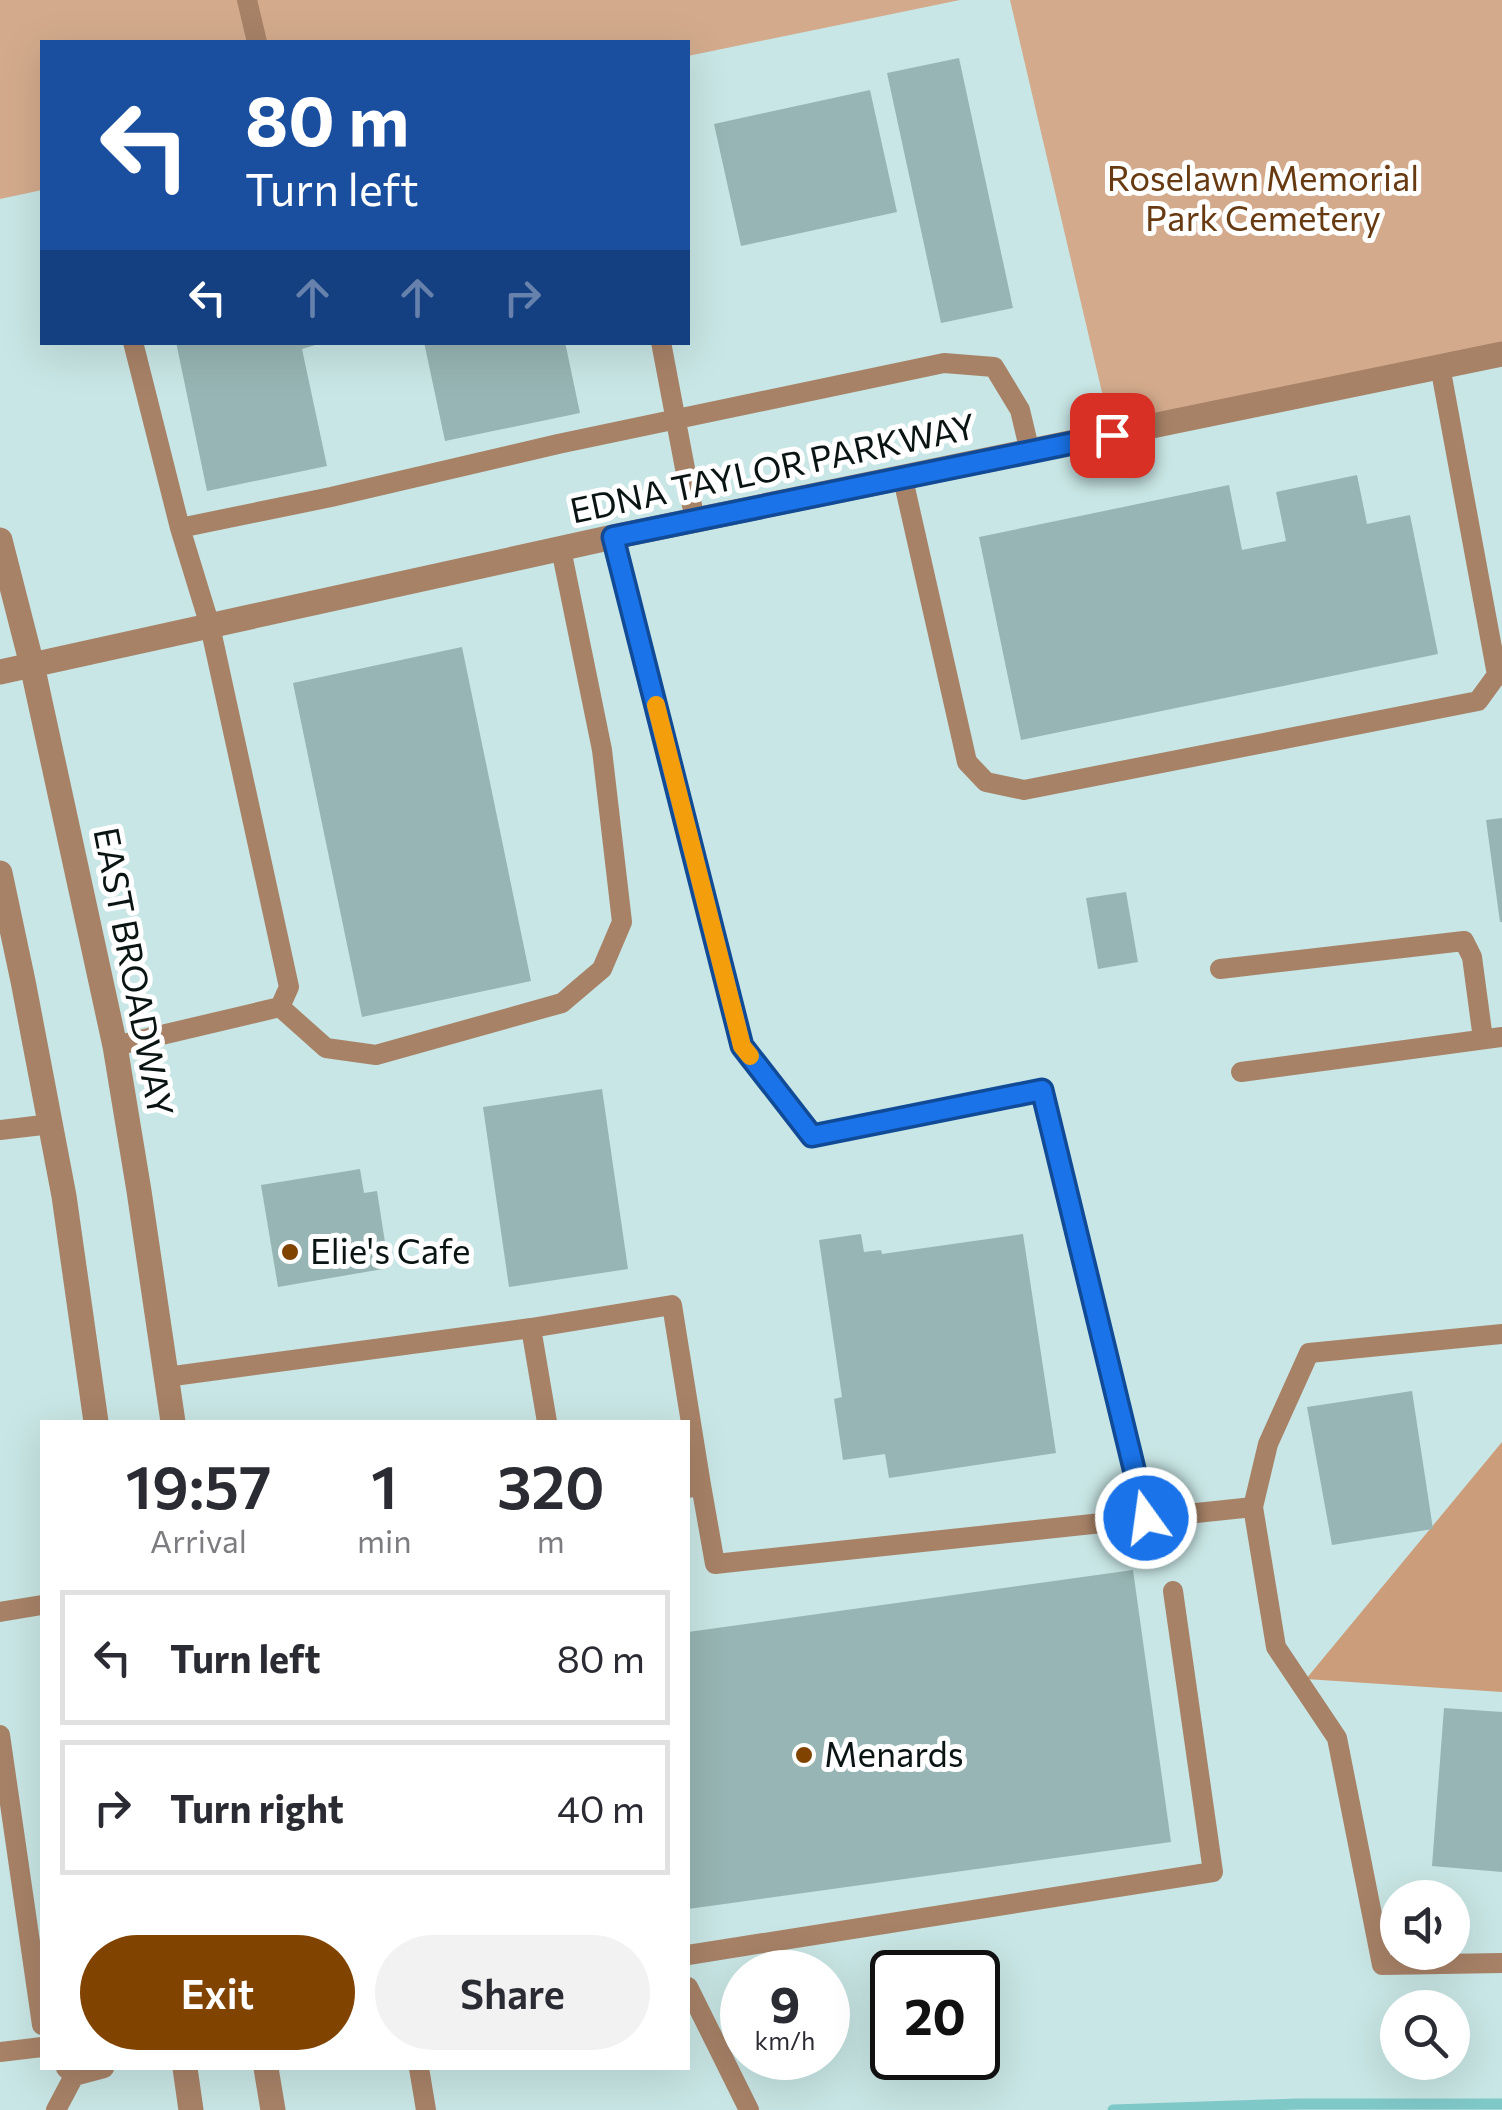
<!DOCTYPE html>
<html lang="en">
<head>
<meta charset="utf-8">
<style>
  :root { --surface:#fff; --page:#f2f2f3; --text:#2b2b33; --muted:#7c7c81; --line:#e1e1e2; --accent:#804300 }
  body { margin:0; font-family:Commissioner,sans-serif; background:var(--page); color:var(--text); height:100vh; display:flex; flex-direction:column; font-size:38px; white-space:nowrap }
  * { box-sizing:border-box; margin:0 }
  p { font-size:32px; color:var(--muted) }
  .icon { flex:none; width:55px; height:55px; fill:none; stroke:currentColor; stroke-width:2; stroke-linecap:round; stroke-linejoin:round }
  .map { position:relative; flex:1; overflow:hidden }
  .details { position:absolute; left:40px; top:1420px; width:650px; height:650px; display:flex; flex-direction:column; background:var(--surface); border-radius:0px; box-shadow:0 10px 40px #0002 }
  .details>* { flex:none }
  .top-card { position:absolute; left:40px; top:40px; width:650px; height:305px; border-radius:0px; box-shadow:0 10px 40px #0002; background:#1a4fa0; color:#fff; overflow:hidden }
  .tools { position:absolute; left:1380px; top:1880px; display:grid; gap:20px }
  .tools a { display:grid; place-items:center; width:90px; height:90px; border-radius:50%; background:var(--surface); box-shadow:0 10px 40px #0002; font-size:50px }
  .speed { position:absolute; left:720px; top:1950px; display:flex; gap:20px; font-size:50px; font-weight:700; text-align:center }
  .speed>* { display:grid; place-content:center; width:130px; height:130px; border-radius:50%; background:var(--surface); box-shadow:0 10px 40px #0002; line-height:1 }
  .speed small { font-size:25px; font-weight:400 }
  .speed .limit { border:5px solid #111; border-radius:15px; background:#fff; color:#111 }
  .pin { position:absolute; display:grid; place-items:center; width:85px; height:85px; color:#fff; margin:-42px; border-radius:20px; box-shadow:0 5px 15px #0006 }
  .me { position:absolute; width:110px; margin:-55px; rotate:346deg; stroke-linejoin:round; filter:drop-shadow(0 0 8px #0008) }
  .turn { display:flex; align-items:center; gap:35px; height:210px; padding:0 40px; font-size:45px }
  .turn .icon { width:130px; height:130px; stroke-width:2.5 }
  .turn b { display:block; font-size:70px; line-height:85px }
  .lanes { display:flex; align-items:center; height:95px; padding:0 40px; background:#0003; justify-content:center; gap:50px; direction:ltr }
  .lanes .off { opacity:.35 }
  .eta { display:flex; justify-content:space-evenly; align-items:center; height:170px; text-align:center }
  .eta b { font-size:60px; font-weight:600; line-height:70px }
  .button { display:flex; gap:20px; margin-top:auto; padding:20px 40px }
  .button a { flex:1; height:115px; border-radius:60px; background:var(--accent); color:#fff; font-size:40px; font-weight:600; line-height:115px; text-align:center }
  .button a+a { background:var(--page); color:var(--text) }
  ul { padding:0; list-style:none }
  li { display:flex; align-items:center; gap:30px; height:135px; margin:0 20px 15px; padding:0 20px; border:5px solid var(--line); border-radius:0px }
  li div { flex:1 }
  li b { display:block; font-size:38px }
  li em { font-style:normal }
  .map>svg:first-child { display:block }
  .green { fill:#d3aa8c }
  .forest { fill:#cc9d7a }
  .lines { fill:none; stroke-linecap:round; stroke-linejoin:round }
  .stream { stroke:#7ec8c7; stroke-width:11 }
  .building { fill:#97b5b4 }
  .service { stroke:#a78267; stroke-width:20 }
  .minor { stroke:#a78267; stroke-width:25 }
  .tertiary { stroke:#a78267; stroke-width:25 }
  .route-casing { stroke:#114b97; stroke-width:25 }
  .route { stroke:#1a73e8; stroke-width:18 }
  .slow { stroke:#f59e0b; stroke-width:18 }
  .poi-dot { fill:#804300; stroke:#fff; stroke-width:4 }
  .labels { text-anchor:middle; stroke-width:10; stroke-linejoin:round; paint-order:stroke }
  .park-label { font-size:35px; fill:#683a11; stroke:#fff }
  .street-label { font-size:35px; fill:#091413; stroke:#fff }
  .poi-label { font-size:35px; fill:#091413; stroke:#fff; text-anchor:start }
</style>
</head>
<body>
<div class="map">
<svg width="1502" height="2110" viewBox="0 0 1502 2110">
  <rect width="100%" height="100%" fill="#c8e6e5"/>
  <path class="green" d="M 0,0 L 960,0 L 688,56 L 688,42 L 42,42 L 42,190 L 0,199 Z
    M 1010,0 L 1502,0 L 1502,354 L 1112,435 Z"/>
  <path class="forest" d="M 1502,1442 L 1502,1692 L 1306,1679 Z"/>
  <g class="lines">
    <path class="stream" d="M 1113,2110 L 1297,2104 L 1502,2104"/>
  </g>
  <path class="building" d="M 959,58 L 1013,308 L 941,323 L 887,73 Z
    M 870,90 L 897,212 L 741,246 L 714,124 Z
    M 176,342 L 325,342 L 302,349 L 327,466 L 207,491 Z
    M 424,342 L 565,342 L 580,413 L 445,441 Z
    M 1357,475 L 1367,524 L 1410,515 L 1438,654 L 1021,740 L 979,537 L 1229,485 L 1242,550 L 1286,541 L 1276,492 Z
    M 462,647 L 531,981 L 362,1017 L 293,683 Z
    M 1502,818 L 1502,922 L 1500,922 L 1486,820 Z
    M 1126,892 L 1138,962 L 1098,969 L 1086,898 Z
    M 602,1089 L 628,1269 L 509,1287 L 483,1107 Z
    M 360,1169 L 364,1193 L 377,1191 L 389,1268 L 278,1287 L 261,1185 Z
    M 861,1234 L 864,1252 L 881,1250 L 882,1254 L 1023,1234 L 1056,1453 L 889,1478 L 885,1454 L 843,1460 L 834,1399 L 842,1397 L 819,1240 Z
    M 1412,1391 L 1433,1529 L 1332,1545 L 1307,1407 Z
    M 1133,1570 L 1171,1842 L 688,1909 L 688,1632 Z
    M 1444,1708 L 1502,1712 L 1502,1872 L 1432,1866 Z"/>
  <g class="lines">
    <path class="service" d="M 247,0 L 257,42
      M 133,342 L 180,528 L 331,497 L 558,444 L 944,363 L 994,367 L 1020,410 L 1030,452
      M 661,342 L 695,521
      M 903,479 L 967,762 L 986,782 L 1024,790 L 1478,701 L 1497,675 L 1440,366
      M 613,537 L 743,1046 L 812,1136 L 1042,1090 L 1146,1518
      M 1220,969 L 1464,941 L 1472,957 L 1483,1039
      M 280,1007 L 326,1048 L 376,1055 L 562,1003 L 602,969 L 622,922 L 602,750 L 561,549
      M 115,1046 L 280,1007 L 289,987 L 210,626 L 180,528
      M 1241,1072 L 1502,1037
      M 0,1130 L 51,1124
      M 531,1328 L 672,1305 L 701,1485
      M 166,1377 L 531,1328 L 547,1422
      M 688,1488 L 701,1485 L 715,1564 L 1253,1507 L 1276,1647 L 1337,1738 L 1382,1965 L 1502,1963
      M 1253,1507 L 1268,1444 L 1309,1353 L 1502,1334
      M 0,1612 L 42,1605
      M 0,1735 L 42,2025
      M 688,1955 L 1213,1872 L 1173,1591
      M 688,1987 L 749,2110
      M 0,2052 L 42,2047
      M 66,2068 L 74,2076 L 104,2068
      M 419,2068 L 426,2110
      M 56,2110 L 74,2076"/>
    <path class="minor" d="M 0,672 L 613,537 L 1502,354"/>
    <path class="tertiary" d="M 0,540 L 32,665 L 115,1046 L 139,1191 L 173,1422
      M 0,873 L 23,981 L 64,1196 L 96,1422
      M 185,2068 L 191,2110
      M 266,2068 L 273,2110"/>
  </g>
  <g class="lines">
    <g class="route-casing">
      <path id="route" d="M 1112,435 L 613,537 L 742,1046 L 812,1136 L 1042,1090 L 1146,1518"/>
    </g>
    <use href="#route" class="route"/>
    <path class="slow" d="M 656,705 L 742,1046 L 750,1056"/>
  </g>
  <g class="poi-dot">
    <circle cx="290" cy="1252" r="10"/>
    <circle cx="804" cy="1755" r="10"/>
  </g>
  <g class="labels">
    <g class="park-label">
      <text x="1263" y="191">Roselawn Memorial<tspan x="1263" dy="40">Park Cemetery</tspan></text>
    </g>
    <g class="street-label">
      <text transform="translate(773 469) rotate(-12)" y="12">EDNA TAYLOR PARKWAY</text>
      <text transform="translate(133 972) rotate(79)" y="12">EAST BROADWAY</text>
    </g>
    <g class="poi-label">
      <text x="310" y="1264">Elie's Cafe</text>
      <text x="824" y="1767">Menards</text>
    </g>
  </g>
</svg>
<div class="tools">
<a><svg class="icon" aria-label="sound" viewBox="0 0 24 24"><path d="M4 9h4l5-4v14l-5-4H4zM17 9q2 3 0 6"/></svg></a>
<a><svg class="icon" aria-label="search" viewBox="0 0 24 24"><circle cx="10" cy="10" r="6"/><path d="M15 15l6 6"/></svg></a>
</div>
<div class="speed"><div>9<small>km/h</small></div><div class="limit">20</div></div>
<div class="pin" style="left:1112px;top:435px;background:#d93025"><svg class="icon" aria-label="arrive" viewBox="0 0 24 24"><path d="M6 21V4h12l-3 4 3 4H6"/></svg></div>
<svg class="me" style="left:1146px;top:1518px" viewBox="-20 -20 40 40"><circle r="17" fill="#1a73e8" stroke="#fff" stroke-width="3"/><path d="M0-11L8 9 0 5-8 9z" fill="#fff"/></svg>
<div class="top-card">
<div class="turn"><svg class="icon" aria-label="left" viewBox="0 0 24 24"><path d="M17 20v-9H6M10 6l-5 5 5 5"/></svg><div><b>80 m</b>Turn left</div></div>
<div class="lanes"><svg class="icon" aria-label="left" viewBox="0 0 24 24"><path d="M17 20v-9H6M10 6l-5 5 5 5"/></svg><svg class="icon off" aria-label="ahead" viewBox="0 0 24 24"><path d="M12 20V5M6 11l6-6 6 6"/></svg><svg class="icon off" aria-label="ahead" viewBox="0 0 24 24"><path d="M12 20V5M6 11l6-6 6 6"/></svg><svg class="icon off" aria-label="right" viewBox="0 0 24 24"><path d="M7 20v-9h11M14 6l5 5-5 5"/></svg></div>
</div>
<section class="details">
<div class="eta">
<div><b>19:57</b><p>Arrival</p></div>
<div><b>1</b><p>min</p></div>
<div><b>320</b><p>m</p></div>
</div>
<ul>
<li><svg class="icon" aria-label="left" viewBox="0 0 24 24"><path d="M17 20v-9H6M10 6l-5 5 5 5"/></svg><div><b>Turn left</b></div><em>80 m</em></li>
<li><svg class="icon" aria-label="right" viewBox="0 0 24 24"><path d="M7 20v-9h11M14 6l5 5-5 5"/></svg><div><b>Turn right</b></div><em>40 m</em></li>
</ul>
<div class="button"><a>Exit</a><a>Share</a></div>
</section>
</div>
</body>
</html>
